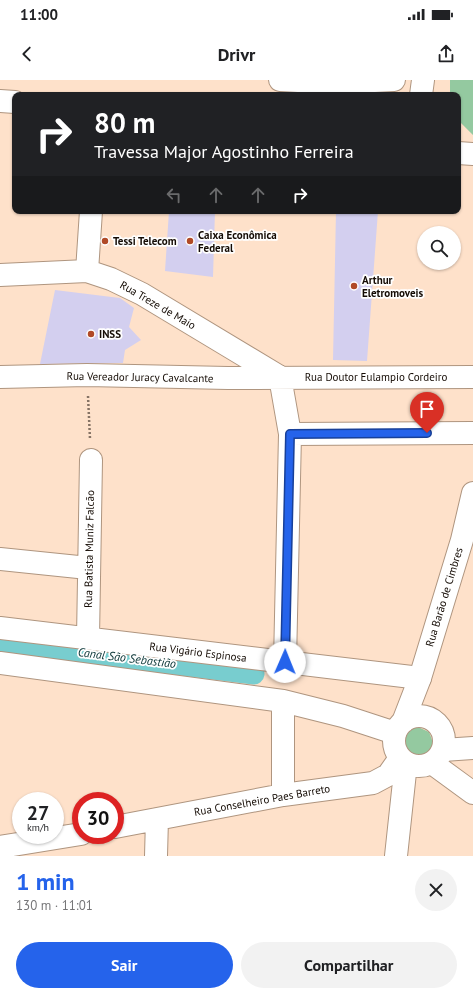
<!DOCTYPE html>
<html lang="pt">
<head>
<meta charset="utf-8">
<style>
  :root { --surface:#fff; --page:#f2f2f2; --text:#202124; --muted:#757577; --accent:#2563eb }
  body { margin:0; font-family:"PT Sans",sans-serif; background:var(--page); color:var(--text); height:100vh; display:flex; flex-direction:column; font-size:15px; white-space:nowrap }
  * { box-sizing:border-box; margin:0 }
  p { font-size:13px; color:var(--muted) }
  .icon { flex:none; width:22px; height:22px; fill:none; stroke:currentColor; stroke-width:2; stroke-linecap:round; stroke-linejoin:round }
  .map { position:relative; height:776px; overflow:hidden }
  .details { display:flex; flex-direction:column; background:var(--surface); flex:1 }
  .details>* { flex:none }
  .top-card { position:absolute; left:12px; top:12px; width:449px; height:122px; border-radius:8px; box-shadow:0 1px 3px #0004; background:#202124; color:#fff; overflow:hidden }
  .fabs { position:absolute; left:417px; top:146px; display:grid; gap:8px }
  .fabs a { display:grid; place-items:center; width:44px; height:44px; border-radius:50%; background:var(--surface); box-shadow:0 1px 3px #0004; font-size:20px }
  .speed { position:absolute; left:12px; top:712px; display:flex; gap:8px; font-size:20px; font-weight:700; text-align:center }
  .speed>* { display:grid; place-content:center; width:52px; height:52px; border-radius:50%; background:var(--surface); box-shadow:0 1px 3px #0004; line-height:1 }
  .speed small { font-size:10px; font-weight:400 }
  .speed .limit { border:6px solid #d22; background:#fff; color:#111 }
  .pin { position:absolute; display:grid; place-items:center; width:34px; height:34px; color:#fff; margin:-41px -17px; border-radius:50% 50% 50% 0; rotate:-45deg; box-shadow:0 0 4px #0007 }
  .pin .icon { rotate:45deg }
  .me { position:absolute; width:44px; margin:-22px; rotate:1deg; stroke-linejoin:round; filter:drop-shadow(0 0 3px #0008) }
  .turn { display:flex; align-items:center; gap:14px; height:84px; padding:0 16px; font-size:18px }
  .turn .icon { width:52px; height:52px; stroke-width:2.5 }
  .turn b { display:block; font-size:28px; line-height:34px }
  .lanes { display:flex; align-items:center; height:38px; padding:0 16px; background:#0003; justify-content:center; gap:20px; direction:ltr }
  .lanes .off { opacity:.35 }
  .round { display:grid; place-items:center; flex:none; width:42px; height:42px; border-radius:21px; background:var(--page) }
  .summary { display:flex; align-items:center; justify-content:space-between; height:68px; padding:0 16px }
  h1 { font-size:24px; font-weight:700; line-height:30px; color:var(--accent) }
  .cta { display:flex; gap:8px; margin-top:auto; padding:8px 16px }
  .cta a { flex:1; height:46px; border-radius:24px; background:var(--accent); color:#fff; font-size:16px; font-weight:700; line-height:46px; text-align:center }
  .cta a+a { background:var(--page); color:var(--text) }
  .status { display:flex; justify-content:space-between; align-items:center; height:28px; padding:0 20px; background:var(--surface); direction:ltr }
  .status svg { height:11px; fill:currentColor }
  header { display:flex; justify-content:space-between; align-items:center; height:52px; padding:0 16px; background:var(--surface); font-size:18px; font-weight:700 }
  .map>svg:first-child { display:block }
  .green { fill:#94c9a0 }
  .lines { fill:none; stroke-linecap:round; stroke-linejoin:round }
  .canal { stroke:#78cdcf; stroke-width:21 }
  .building { fill:#d3cfef }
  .minor-casing { stroke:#af957f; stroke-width:24 }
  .major-casing { stroke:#af957f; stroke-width:24 }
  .path { stroke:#867365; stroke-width:2.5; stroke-dasharray:2 2; stroke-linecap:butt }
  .minor { stroke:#fff; stroke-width:22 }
  .major { stroke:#fff; stroke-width:22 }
  .route-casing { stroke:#184099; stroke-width:10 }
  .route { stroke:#2563eb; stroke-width:7 }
  .poi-dot { fill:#b14a26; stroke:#fff; stroke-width:1.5 }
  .labels { text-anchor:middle; stroke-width:3.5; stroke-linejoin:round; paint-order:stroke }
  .poi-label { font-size:11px; font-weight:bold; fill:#140b04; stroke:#fff; text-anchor:start }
  .street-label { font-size:11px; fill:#140b04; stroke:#fff }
  .water-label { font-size:12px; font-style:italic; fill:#0a3536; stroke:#fff }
</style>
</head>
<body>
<div class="status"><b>11:00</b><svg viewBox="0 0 49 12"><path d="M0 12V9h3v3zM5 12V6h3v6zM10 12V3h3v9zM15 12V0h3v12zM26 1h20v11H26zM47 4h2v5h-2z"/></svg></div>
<header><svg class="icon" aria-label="back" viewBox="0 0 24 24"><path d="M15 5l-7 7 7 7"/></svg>Drivr<svg class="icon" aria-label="share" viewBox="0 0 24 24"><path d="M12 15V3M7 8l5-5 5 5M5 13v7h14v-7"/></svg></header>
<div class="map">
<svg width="473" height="776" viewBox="0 0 473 776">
  <rect width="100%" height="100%" fill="#fee1ca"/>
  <path class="green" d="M 450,0 L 473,0 L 473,55 L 458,40 L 458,15 L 450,15 Z
    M 418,647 L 429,652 C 435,666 434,669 424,681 L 409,679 L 399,665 L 405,648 Z"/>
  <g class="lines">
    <path class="canal" d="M 0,563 L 254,594"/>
  </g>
  <path class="building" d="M 169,131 L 215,131 L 213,197 L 165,191 Z
    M 336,131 L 378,131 L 367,281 L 333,280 Z
    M 55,210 L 120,218 L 134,228 L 129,247 L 141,260 L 125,270 L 123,283 L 40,284 Z"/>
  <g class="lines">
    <g class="minor-casing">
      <path id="minor" d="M 87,191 L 91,131
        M 0,195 L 87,191 L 111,199 L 142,214 L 280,297
        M 0,297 L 87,295 L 228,298 L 473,297
        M 280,297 L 290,354 L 285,582
        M 290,354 L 473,353
        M 0,479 L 88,488
        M 0,548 L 420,598
        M 88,558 L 91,380
        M 0,583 L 283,621 L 343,636 L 395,653
        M 283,621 L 283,715
        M 443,670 L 473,668
        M 432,683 L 473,713
        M 115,747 L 283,715 L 373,703 L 388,695 L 400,678
        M 0,767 L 81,754
        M 156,776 L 157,739"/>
    </g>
    <g class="major-casing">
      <path id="major" d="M 280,0 L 335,3 L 394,0
        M 421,15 L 423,0
        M 0,21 L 15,22
        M 458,73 L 473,74
        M394 661a25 25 0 1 1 50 0a25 25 0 1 1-50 0Z
        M 403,642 L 420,598 L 462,460 L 473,413
        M 396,776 L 406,683"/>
    </g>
    <path class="path" d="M 88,316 L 90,359"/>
    <use href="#minor" class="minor"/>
    <use href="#major" class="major"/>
  </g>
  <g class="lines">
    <g class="route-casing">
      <path id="route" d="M 285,582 L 290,354 L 427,353"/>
    </g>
    <use href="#route" class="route"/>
  </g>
  <g class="poi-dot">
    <circle cx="105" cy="161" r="4"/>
    <circle cx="190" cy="161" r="4"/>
    <circle cx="354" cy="206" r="4"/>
    <circle cx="91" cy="254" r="4"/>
  </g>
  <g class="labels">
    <g class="poi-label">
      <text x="198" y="159">Caixa Econômica<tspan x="198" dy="13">Federal</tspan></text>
      <text x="113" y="165">Tessi Telecom</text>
      <text x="362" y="204">Arthur<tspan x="362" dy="13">Eletromoveis</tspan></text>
      <text x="99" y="258">INSS</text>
    </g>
    <g class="street-label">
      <text transform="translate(158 225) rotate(30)" y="4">Rua Treze de Maio</text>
      <text transform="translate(140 297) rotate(1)" y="4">Rua Vereador Juracy Cavalcante</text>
      <text x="376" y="301">Rua Doutor Eulampio Cordeiro</text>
      <text transform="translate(89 469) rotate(-89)" y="4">Rua Batista Muniz Falcão</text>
      <text transform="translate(444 517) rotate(-73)" y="4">Rua Barão de Cimbres</text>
      <text transform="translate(198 572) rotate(7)" y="4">Rua Vigário Espinosa</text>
      <text transform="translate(262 720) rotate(-10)" y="4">Rua Conselheiro Paes Barreto</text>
    </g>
    <g class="water-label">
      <text transform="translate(127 578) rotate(7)" y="4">Canal São Sebastião</text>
    </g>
  </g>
</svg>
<div class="fabs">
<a><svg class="icon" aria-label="search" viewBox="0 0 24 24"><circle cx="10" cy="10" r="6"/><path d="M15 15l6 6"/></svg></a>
</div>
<div class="speed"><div>27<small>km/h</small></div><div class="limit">30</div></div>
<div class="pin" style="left:427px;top:353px;background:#d93025"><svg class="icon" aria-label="arrive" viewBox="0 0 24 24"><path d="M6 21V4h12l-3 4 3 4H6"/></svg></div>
<svg class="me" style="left:285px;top:582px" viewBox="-20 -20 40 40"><circle r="19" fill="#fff"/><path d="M0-13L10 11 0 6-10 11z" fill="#2563eb"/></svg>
<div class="top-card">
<div class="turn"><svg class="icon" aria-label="right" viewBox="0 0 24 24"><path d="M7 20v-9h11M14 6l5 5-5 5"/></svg><div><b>80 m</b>Travessa Major Agostinho Ferreira</div></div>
<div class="lanes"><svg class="icon off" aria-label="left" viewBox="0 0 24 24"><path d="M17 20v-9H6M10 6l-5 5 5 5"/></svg><svg class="icon off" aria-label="ahead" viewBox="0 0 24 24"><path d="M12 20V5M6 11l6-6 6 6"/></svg><svg class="icon off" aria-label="ahead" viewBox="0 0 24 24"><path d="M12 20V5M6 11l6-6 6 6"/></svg><svg class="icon" aria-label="right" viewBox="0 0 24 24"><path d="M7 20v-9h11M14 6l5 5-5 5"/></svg></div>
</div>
</div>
<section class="details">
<div class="summary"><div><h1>1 min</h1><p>130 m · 11:01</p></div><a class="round"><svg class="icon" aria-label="close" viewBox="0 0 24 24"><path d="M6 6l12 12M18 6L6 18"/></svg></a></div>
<div class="cta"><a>Sair</a><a>Compartilhar</a></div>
</section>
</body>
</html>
